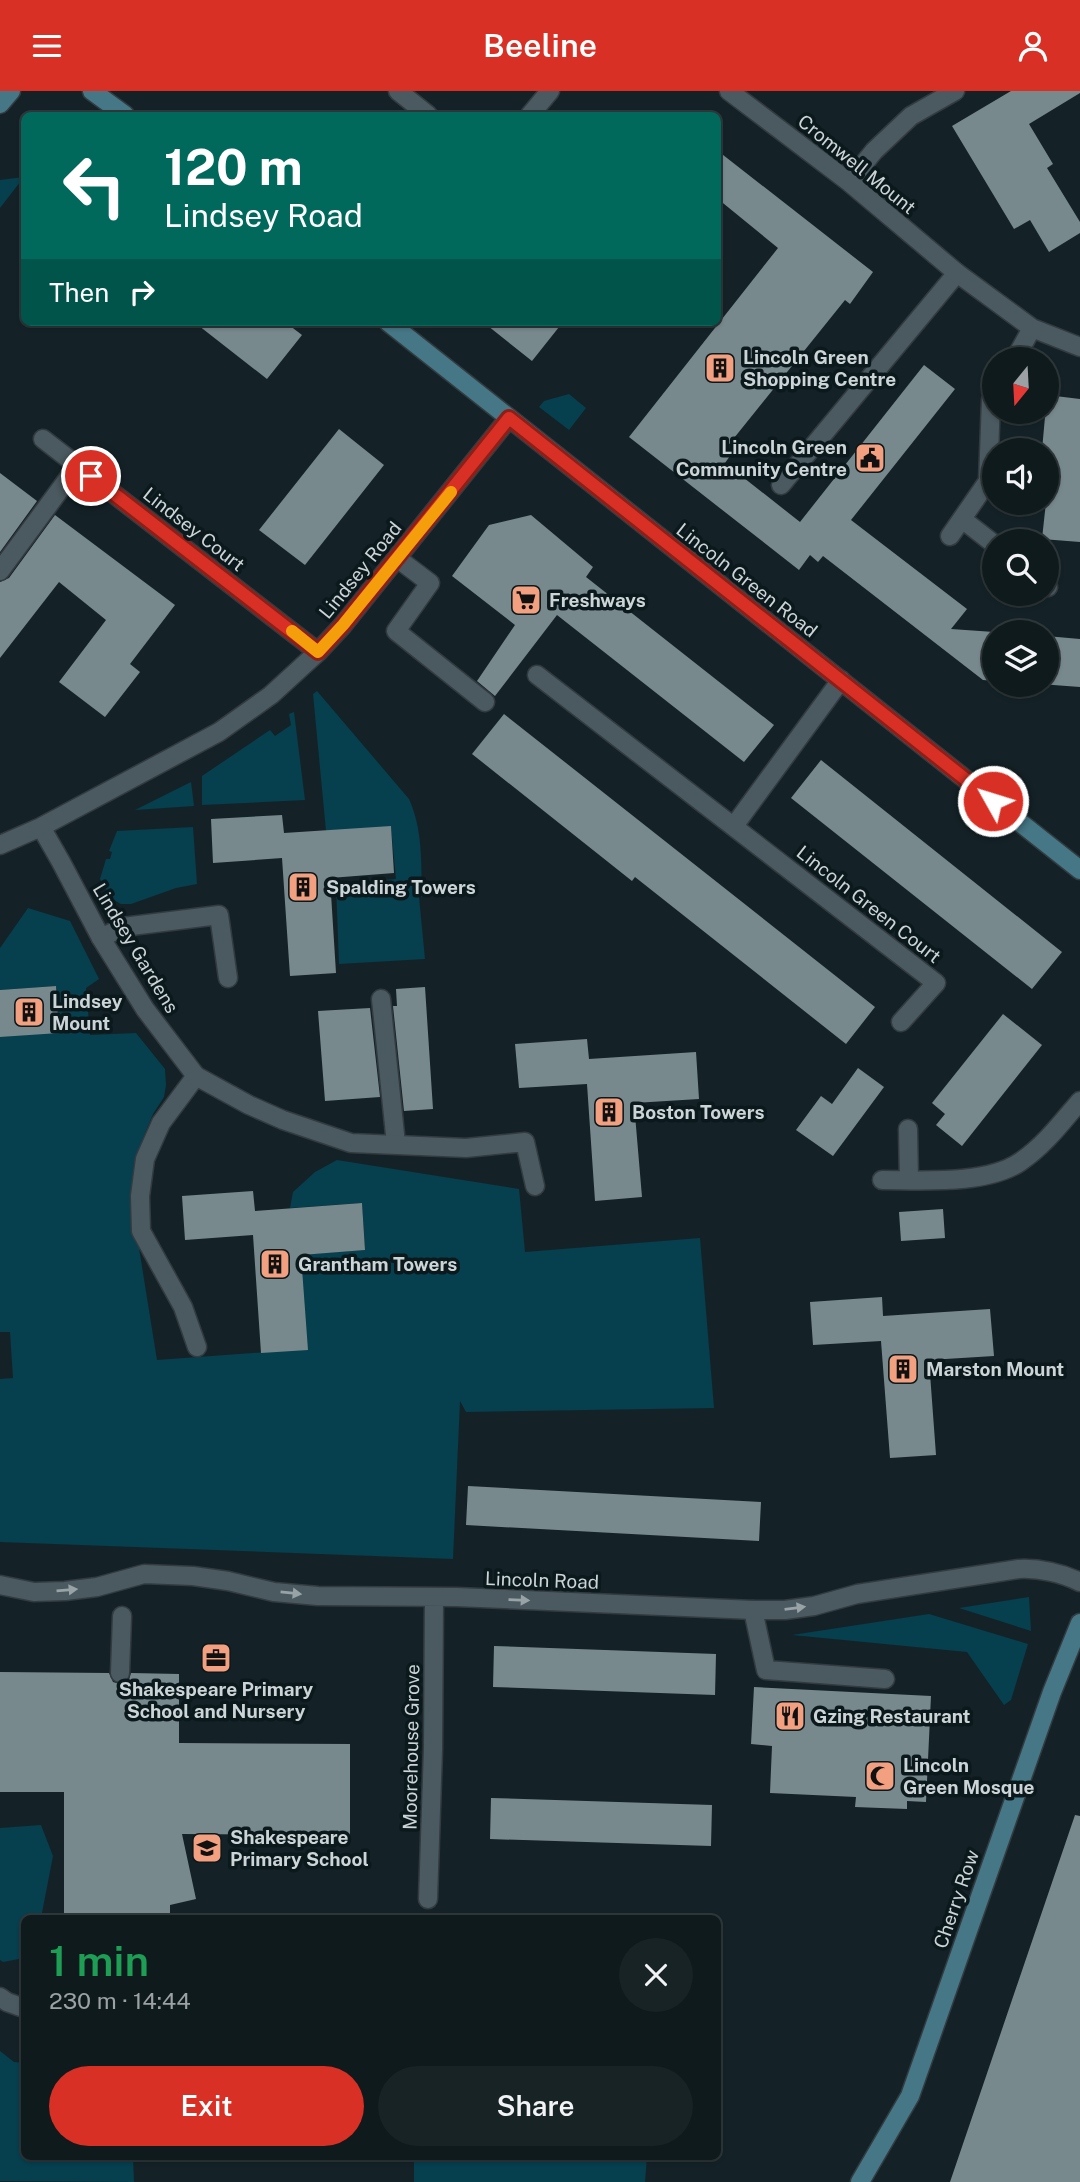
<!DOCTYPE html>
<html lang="en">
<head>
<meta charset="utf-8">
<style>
  :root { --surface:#0f1a1d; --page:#182326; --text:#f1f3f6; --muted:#9ba1a4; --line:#2f383b; --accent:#d93025 }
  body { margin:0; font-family:"Public Sans",sans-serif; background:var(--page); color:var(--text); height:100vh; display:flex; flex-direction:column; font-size:26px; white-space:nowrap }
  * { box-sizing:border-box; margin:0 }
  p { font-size:23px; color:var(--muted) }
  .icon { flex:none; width:38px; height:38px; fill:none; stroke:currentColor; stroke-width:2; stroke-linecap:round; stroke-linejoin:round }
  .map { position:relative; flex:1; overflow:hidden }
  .details { position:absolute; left:21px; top:1824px; width:700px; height:245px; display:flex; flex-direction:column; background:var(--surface); border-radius:10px; box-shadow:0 2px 5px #0004,0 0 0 2px var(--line) }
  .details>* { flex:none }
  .guide { position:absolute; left:21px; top:21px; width:700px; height:214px; border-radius:10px; box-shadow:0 2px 5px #0004,0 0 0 2px var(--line); background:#00695c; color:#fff; overflow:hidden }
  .needle { width:46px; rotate:198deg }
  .buttons { position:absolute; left:982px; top:256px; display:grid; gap:14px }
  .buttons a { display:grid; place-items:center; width:77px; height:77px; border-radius:50%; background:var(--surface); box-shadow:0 2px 5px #0004,0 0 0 2px var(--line); font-size:35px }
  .pin { position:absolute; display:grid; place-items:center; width:60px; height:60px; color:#fff; margin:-30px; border:4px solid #fff; border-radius:50%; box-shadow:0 2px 7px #0007 }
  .me { position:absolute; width:77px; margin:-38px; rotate:309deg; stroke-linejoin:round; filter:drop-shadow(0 0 5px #0008) }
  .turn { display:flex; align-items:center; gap:24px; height:147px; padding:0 28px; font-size:32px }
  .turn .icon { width:91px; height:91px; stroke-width:2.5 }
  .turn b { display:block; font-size:49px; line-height:60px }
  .then { display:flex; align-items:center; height:66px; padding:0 28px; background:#0003; gap:14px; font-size:26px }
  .round { display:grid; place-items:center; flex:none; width:74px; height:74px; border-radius:37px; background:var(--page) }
  .headline { display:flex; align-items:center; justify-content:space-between; height:119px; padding:0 28px }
  h1 { font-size:42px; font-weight:600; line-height:52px; color:#1e9e55 }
  .primary-button { display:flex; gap:14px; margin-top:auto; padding:14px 28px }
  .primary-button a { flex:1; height:80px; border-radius:42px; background:var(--accent); color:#fff; font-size:28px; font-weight:600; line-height:80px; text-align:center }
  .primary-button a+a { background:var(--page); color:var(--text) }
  header { display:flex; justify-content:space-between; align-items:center; height:91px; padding:0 28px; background:var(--accent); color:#fff; font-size:32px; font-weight:600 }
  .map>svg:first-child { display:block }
  .green { fill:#063f4e }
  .building { fill:#78898e }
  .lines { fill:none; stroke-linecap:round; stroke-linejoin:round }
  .lane-casing { stroke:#323b40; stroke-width:21 }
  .street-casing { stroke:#323b40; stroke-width:21 }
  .secondary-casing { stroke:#323b40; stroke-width:21 }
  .lane { stroke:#4b5a60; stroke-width:18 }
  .street { stroke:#4b5a60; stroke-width:18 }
  .secondary { stroke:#457786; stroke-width:18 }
  .oneway { fill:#98a3a7 }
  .route-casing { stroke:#8d1f18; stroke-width:18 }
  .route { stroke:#d93025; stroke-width:12 }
  .slow { stroke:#f59e0b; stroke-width:12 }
  .labels { text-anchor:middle; stroke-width:7; stroke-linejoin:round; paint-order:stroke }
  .street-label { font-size:19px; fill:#cbd4d7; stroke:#0b191d }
  .poi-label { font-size:19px; font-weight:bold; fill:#cbd4d7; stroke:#0b191d; text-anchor:start }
</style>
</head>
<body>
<header><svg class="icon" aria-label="menu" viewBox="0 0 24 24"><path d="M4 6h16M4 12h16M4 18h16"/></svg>Beeline<svg class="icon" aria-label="person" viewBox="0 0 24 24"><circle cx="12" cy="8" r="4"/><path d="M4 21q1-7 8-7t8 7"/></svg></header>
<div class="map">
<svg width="1080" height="2091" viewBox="0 0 1080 2091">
  <rect width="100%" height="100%" fill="#142227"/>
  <path class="green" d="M 24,86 L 0,117 L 0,89 Z
    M 569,303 L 586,317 L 569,339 L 539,316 L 544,310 Z
    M 317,600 L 409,708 C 423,739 421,772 422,806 L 419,806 L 425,868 L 339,873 L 336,793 L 396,788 L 391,736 L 326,740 L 313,603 Z
    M 294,621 L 305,709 L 202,714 L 202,685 L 270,639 L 275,645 L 291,634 L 289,623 Z
    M 191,691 L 194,715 L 135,719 Z
    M 193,736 L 197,793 L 176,797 L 131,813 L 121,813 L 112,808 L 100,788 L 106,768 L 110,768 L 112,761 L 109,760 L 117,740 Z
    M 28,817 L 70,830 L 99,888 L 86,897 L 90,944 L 136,942 L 165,978 L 166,994 L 164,1006 L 153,1023 L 141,1052 L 133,1081 L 134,1126 L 157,1269 L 307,1258 L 294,1164 L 365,1159 L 362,1112 L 290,1117 L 293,1101 L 315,1081 L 337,1069 L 519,1098 L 525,1161 L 700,1147 L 714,1317 L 466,1321 L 460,1310 L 453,1468 L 0,1451 L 0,1288 L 13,1287 L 10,1241 L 0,1241 L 0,946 L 59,941 L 56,895 L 0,899 L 0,857 Z
    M 1029,1506 L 1031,1540 L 959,1517 Z
    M 929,1523 L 1028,1553 L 1011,1609 L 1004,1614 L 967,1561 L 792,1544 Z
    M 41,1734 L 53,1765 L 41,1827 L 24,1827 L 24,1867 L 3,1871 L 0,1869 L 0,1737 Z
    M 419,1825 L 636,1826 L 638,1827 L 418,1827 Z
    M 0,1960 L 14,1971 L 24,1972 L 24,2065 L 133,2065 L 134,2091 L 0,2090 Z
    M 414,2065 L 647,2065 L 645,2091 L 414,2091 Z"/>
  <path class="building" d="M 1011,0 L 1080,0 L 1080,2 L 1029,33 L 1053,73 L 1047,77 L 1080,131 L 1080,142 L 1049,161 L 1030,129 L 1014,138 L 952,35 Z
    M 718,60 L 873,181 L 850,213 L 845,209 L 726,357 L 732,362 L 725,372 L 800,431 L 924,274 L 955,298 L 851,429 L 967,518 L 951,538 L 994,541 L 994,590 L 983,589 L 823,465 L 818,471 L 810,464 L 799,479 L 629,346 L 778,157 L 718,108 Z
    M 194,231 L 285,231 L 302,244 L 267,288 Z
    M 483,231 L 563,231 L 532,270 Z
    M 1047,304 L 1080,308 L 1080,451 L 1042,448 L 1046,411 L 1046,359 L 1042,359 Z
    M 339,338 L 384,374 L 305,474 L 259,439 Z
    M 0,382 L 37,410 L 0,461 Z
    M 55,424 L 175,514 L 130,573 L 140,581 L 105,626 L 59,591 L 106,529 L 59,491 L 0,567 L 0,491 L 9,487 Z
    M 531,424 L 593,476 L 586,486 L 774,634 L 744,671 L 557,524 L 495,605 L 477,590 L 515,534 L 452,485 L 489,434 Z
    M 1046,545 L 1080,548 L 1080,596 L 1040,593 L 1046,593 Z
    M 504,623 L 875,916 L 846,953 L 635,786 L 632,790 L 472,663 Z
    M 821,669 L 1062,861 L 1032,898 L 791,707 Z
    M 282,724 L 284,742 L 391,735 L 394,782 L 330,787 L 336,882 L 290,885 L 282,767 L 213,772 L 211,728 Z
    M 56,895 L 59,942 L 0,946 L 0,899 Z
    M 425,896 L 433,1018 L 404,1020 L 393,915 L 397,915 L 396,898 Z
    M 370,917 L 380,1006 L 325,1010 L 318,920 Z
    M 1003,923 L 1042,954 L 962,1055 L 936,1034 L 945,1023 L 932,1012 Z
    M 587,948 L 589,968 L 696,961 L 699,1008 L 634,1012 L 642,1106 L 595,1110 L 587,993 L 519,997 L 515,953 Z
    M 858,977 L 884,996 L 833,1065 L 796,1039 L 821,1005 L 832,1013 Z
    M 253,1100 L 255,1120 L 362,1112 L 365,1159 L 301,1164 L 308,1259 L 261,1262 L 253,1144 L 185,1149 L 182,1105 Z
    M 943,1118 L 945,1147 L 901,1150 L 899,1121 Z
    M 882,1206 L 883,1225 L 990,1218 L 994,1265 L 929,1269 L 936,1364 L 890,1367 L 881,1250 L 813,1254 L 810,1211 Z
    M 468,1395 L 761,1411 L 759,1450 L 466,1434 Z
    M 494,1555 L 716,1563 L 715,1604 L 493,1596 Z
    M 0,1581 L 109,1582 L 113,1591 L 120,1593 L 129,1589 L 131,1582 L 179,1583 L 179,1652 L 350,1653 L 350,1744 L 182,1743 L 196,1808 L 170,1814 L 170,1827 L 64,1827 L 64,1701 L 0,1701 Z
    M 754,1596 L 931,1605 L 926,1711 L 907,1710 L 907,1718 L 855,1716 L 856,1706 L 770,1702 L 772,1655 L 751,1653 Z
    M 491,1707 L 712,1714 L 711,1755 L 490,1748 Z
    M 1075,1724 L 1080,1725 L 1080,2091 L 950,2091 Z"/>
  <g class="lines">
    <g class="lane-casing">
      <path id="lane" d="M 398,0 L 428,24
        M 781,394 L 957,182
        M 397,467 L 430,492 L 396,540 L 485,611
        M 0,480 L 78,374
        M 101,847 L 123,836 L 219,824 L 228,887
        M 381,908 L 396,1053
        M 196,985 L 161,1032 L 145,1068 L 140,1105 L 141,1140 L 183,1216 L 197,1256
        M 753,1519 L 766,1579 L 885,1588
        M 0,1906 L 7,1911 L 21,1916"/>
    </g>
    <g class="street-casing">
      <path id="street" d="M 729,0 L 849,91 L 957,182 L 1032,237 L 1080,256
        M 530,24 L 550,0
        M 849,91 L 874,60 L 911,25 L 955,0
        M 1015,268 L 1032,237
        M 43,348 L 318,561
        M 962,428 L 994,453
        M 950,445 L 988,390 L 991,309 L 994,304
        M 1046,495 L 1048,496
        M 537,584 L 936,892 L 901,931
        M 734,735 L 841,589
        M 41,736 L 61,771 L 101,847 L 145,918 L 196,985 L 249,1014 L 283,1029 L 351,1052 L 466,1057 L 525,1051 L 535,1095
        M 0,754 L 41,736 L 219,641 L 271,604 L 318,561 L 343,534 L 509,327
        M 908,1038 L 909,1089
        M 882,1089 C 922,1089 986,1094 1020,1071 C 1044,1055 1062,1031 1080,1010
        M 0,1494 L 34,1501 L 65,1500 L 97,1496 L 144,1483 L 193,1485 L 228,1490 L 274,1501 L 318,1505 L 456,1506 L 753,1519 L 785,1519 L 814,1515 L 857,1503 L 1019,1478 C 1039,1477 1062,1482 1080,1491
        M 120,1582 L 122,1525
        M 428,1808 L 433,1658 L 434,1506"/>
    </g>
    <g class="secondary-casing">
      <path id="secondary" d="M 92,0 L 125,24
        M 0,13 L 11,0
        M 388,231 L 1080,779
        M 860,2091 L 910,2005 L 1052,1601 L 1080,1532"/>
    </g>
    <use href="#lane" class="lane"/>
    <use href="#street" class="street"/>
    <use href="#secondary" class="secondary"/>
  </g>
  <defs><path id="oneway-solid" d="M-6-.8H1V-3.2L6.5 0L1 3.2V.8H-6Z" transform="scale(1.75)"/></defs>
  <g class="oneway">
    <use href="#oneway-solid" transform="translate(67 1499) rotate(-5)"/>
    <use href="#oneway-solid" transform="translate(291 1502) rotate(6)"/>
    <use href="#oneway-solid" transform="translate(519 1509) rotate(2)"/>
    <use href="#oneway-solid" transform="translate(795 1517) rotate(-7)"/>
  </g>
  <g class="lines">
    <g class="route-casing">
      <path id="route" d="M 91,385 L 318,561 L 343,534 L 509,327 L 993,710"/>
    </g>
    <use href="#route" class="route"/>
    <path class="slow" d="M 292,540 L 318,561 L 343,534 L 451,401"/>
  </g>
  <defs>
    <g id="building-square" transform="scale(1.575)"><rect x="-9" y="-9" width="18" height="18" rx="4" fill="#f3a081" stroke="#0b191d"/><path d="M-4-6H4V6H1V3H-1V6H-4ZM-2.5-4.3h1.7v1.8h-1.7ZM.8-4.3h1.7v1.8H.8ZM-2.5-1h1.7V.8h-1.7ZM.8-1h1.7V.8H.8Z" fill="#111"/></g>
    <g id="civic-square" transform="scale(1.575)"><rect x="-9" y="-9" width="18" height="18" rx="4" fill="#f3a081" stroke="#0b191d"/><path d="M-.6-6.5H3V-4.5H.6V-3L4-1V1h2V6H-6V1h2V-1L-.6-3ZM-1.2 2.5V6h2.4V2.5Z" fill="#111"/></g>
    <g id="supermarket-square" transform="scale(1.575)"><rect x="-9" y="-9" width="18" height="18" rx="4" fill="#f3a081" stroke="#0b191d"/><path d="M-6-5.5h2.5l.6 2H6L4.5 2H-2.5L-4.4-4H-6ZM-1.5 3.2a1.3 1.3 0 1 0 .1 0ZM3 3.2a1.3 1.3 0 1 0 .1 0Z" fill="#111"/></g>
    <g id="office-square" transform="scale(1.575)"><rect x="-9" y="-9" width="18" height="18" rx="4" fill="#f3a081" stroke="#0b191d"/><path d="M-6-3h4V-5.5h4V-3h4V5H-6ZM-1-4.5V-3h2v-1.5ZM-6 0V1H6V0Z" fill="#111"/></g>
    <g id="restaurant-square" transform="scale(1.575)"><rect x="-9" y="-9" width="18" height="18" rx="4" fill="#f3a081" stroke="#0b191d"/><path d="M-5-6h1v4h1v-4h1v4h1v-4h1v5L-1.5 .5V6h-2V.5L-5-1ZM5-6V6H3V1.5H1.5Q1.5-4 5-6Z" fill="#111"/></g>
    <g id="mosque-square" transform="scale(1.575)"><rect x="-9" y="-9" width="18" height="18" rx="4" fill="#f3a081" stroke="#0b191d"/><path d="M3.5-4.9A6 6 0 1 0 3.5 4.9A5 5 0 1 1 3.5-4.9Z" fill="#111"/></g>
    <g id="school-square" transform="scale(1.575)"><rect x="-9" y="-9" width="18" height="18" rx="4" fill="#f3a081" stroke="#0b191d"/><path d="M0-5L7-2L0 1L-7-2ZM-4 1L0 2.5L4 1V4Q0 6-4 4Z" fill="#111"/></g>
  </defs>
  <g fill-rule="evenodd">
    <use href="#building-square" x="720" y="277"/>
    <use href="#civic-square" x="870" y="367"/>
    <use href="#supermarket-square" x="526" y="509"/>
    <use href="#building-square" x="303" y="796"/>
    <use href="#building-square" x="29" y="921"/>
    <use href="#building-square" x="609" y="1021"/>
    <use href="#building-square" x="275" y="1173"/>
    <use href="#building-square" x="903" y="1278"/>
    <use href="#office-square" x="216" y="1567"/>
    <use href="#restaurant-square" x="790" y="1625"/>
    <use href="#mosque-square" x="880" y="1685"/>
    <use href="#school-square" x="207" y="1757"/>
  </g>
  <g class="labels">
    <g class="street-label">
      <text transform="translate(857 73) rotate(39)" y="7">Cromwell Mount</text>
      <text transform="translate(194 438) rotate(38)" y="7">Lindsey Court</text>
      <text transform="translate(360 479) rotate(-51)" y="7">Lindsey Road</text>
      <text transform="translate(747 489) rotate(38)" y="7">Lincoln Green Road</text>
      <text transform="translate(869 813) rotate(38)" y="7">Lincoln Green Court</text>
      <text transform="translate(136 857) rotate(59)" y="7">Lindsey Gardens</text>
      <text transform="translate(542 1489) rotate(2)" y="7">Lincoln Road</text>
      <text transform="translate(411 1656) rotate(-89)" y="7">Moorehouse Grove</text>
      <text transform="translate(956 1808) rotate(-71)" y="7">Cherry Row</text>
    </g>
    <g class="poi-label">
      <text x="743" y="273">Lincoln Green<tspan x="743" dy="22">Shopping Centre</tspan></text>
      <text x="847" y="363" text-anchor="end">Lincoln Green<tspan x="847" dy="22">Community Centre</tspan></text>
      <text x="549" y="516">Freshways</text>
      <text x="326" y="803">Spalding Towers</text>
      <text x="52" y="917">Lindsey<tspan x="52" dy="22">Mount</tspan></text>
      <text x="632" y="1028">Boston Towers</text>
      <text x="298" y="1180">Grantham Towers</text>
      <text x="926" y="1285">Marston Mount</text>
      <text x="216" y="1605" text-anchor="middle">Shakespeare Primary<tspan x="216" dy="22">School and Nursery</tspan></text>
      <text x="813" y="1632">Gzing Restaurant</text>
      <text x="903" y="1681">Lincoln<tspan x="903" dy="22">Green Mosque</tspan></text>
      <text x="230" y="1753">Shakespeare<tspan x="230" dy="22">Primary School</tspan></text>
    </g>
  </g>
</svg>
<div class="buttons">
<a><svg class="needle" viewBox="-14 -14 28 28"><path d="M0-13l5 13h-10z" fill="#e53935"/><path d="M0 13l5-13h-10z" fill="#9ba1a4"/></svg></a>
<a><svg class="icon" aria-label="sound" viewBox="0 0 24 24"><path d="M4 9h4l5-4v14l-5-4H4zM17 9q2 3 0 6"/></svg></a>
<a><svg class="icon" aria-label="search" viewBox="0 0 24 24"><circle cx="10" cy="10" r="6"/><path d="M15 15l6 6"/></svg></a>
<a><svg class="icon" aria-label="layers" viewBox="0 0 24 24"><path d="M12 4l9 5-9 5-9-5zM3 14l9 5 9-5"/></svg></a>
</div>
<div class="pin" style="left:91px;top:385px;background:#d93025"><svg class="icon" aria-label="arrive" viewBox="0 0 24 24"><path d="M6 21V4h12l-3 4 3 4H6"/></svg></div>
<svg class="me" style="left:993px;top:710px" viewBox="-20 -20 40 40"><circle r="17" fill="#d93025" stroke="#fff" stroke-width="3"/><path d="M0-11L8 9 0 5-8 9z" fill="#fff"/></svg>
<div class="guide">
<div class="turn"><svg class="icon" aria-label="left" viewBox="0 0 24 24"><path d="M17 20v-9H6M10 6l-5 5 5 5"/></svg><div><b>120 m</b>Lindsey Road</div></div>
<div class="then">Then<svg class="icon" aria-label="right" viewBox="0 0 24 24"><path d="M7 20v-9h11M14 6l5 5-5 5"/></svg></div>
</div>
<section class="details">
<div class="headline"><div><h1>1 min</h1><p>230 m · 14:44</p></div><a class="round"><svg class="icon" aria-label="close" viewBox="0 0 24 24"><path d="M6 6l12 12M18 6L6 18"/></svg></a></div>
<div class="primary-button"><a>Exit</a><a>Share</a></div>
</section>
</div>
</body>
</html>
